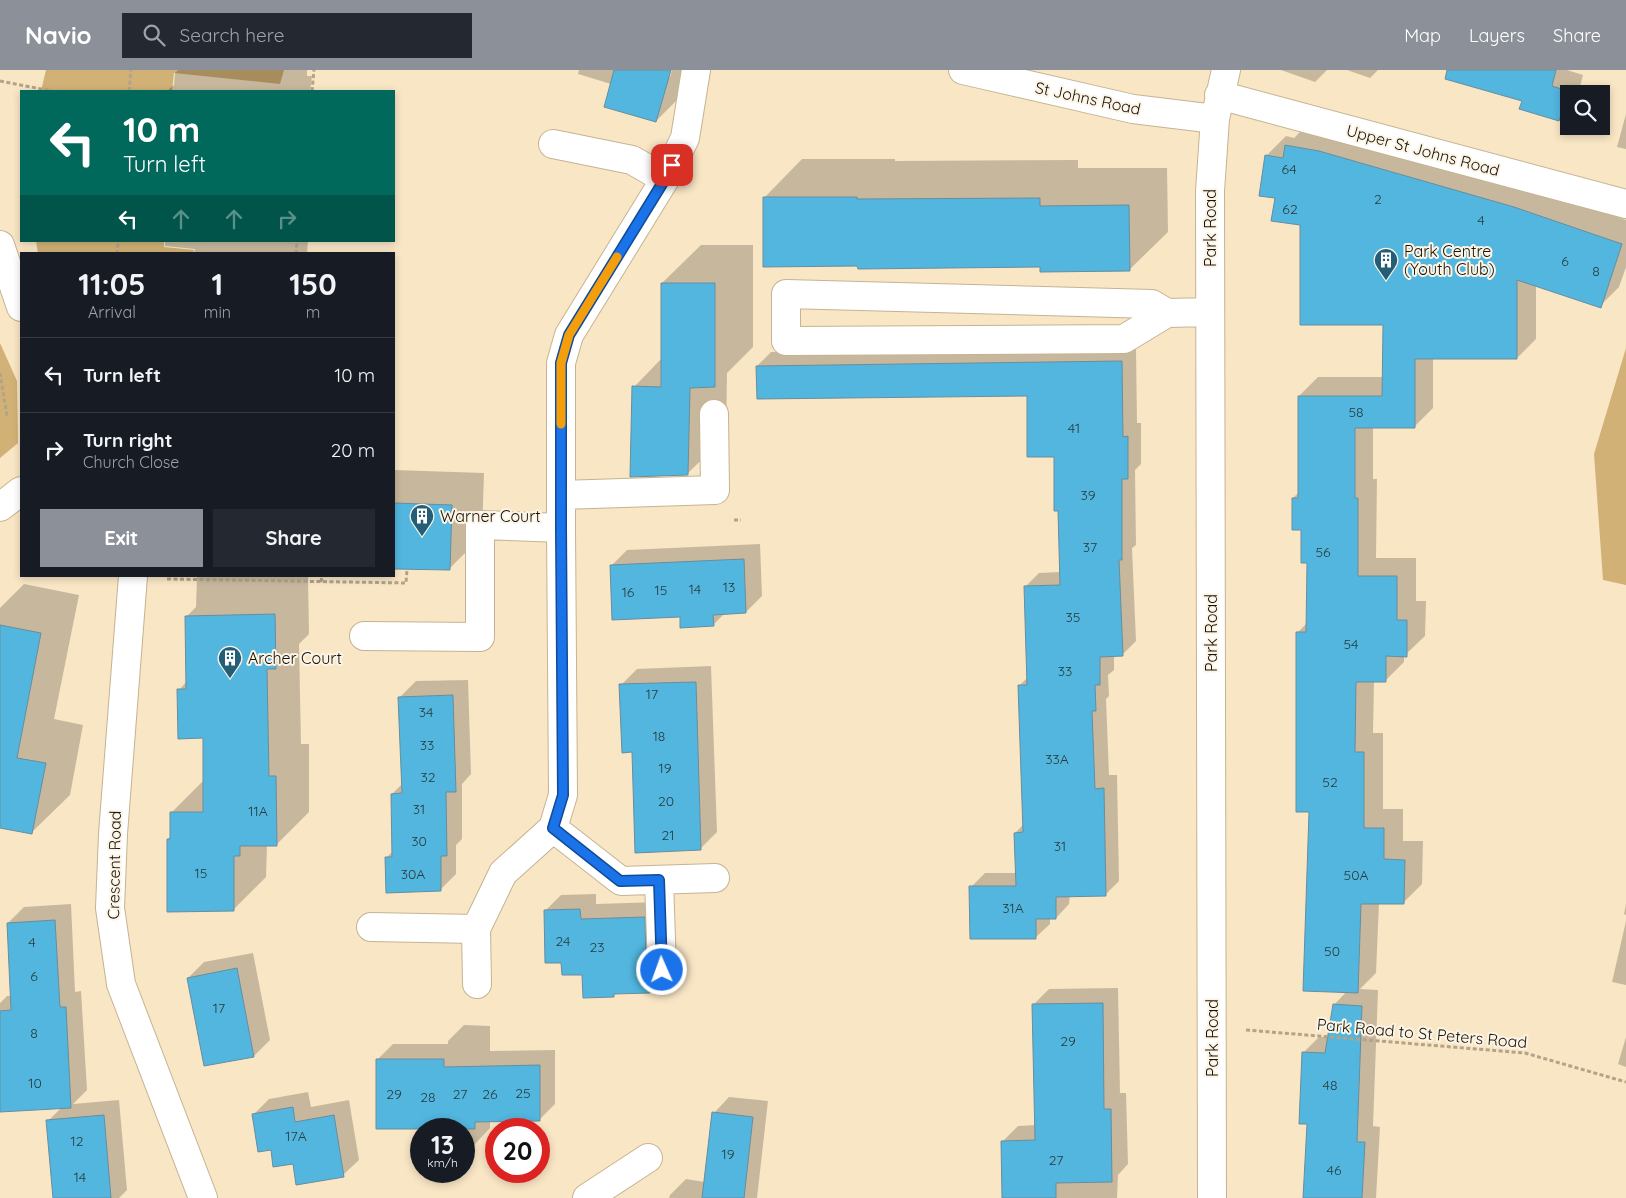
<!DOCTYPE html>
<html lang="en">
<head>
<meta charset="utf-8">
<style>
  :root { --surface:#171b24; --page:#242831; --text:#f1f3f6; --muted:#9ea1a6; --line:#363941; --accent:#8c9099 }
  body { margin:0; font-family:Quicksand,sans-serif; background:var(--page); color:var(--text); height:100vh; display:flex; flex-direction:column; font-size:19px; white-space:nowrap }
  * { box-sizing:border-box; margin:0 }
  p { font-size:16px; color:var(--muted) }
  .icon { flex:none; width:28px; height:28px; fill:none; stroke:currentColor; stroke-width:2; stroke-linecap:round; stroke-linejoin:round }
  .map { position:relative; flex:1; overflow:hidden }
  .panel { position:absolute; left:20px; top:182px; width:375px; height:325px; display:flex; flex-direction:column; background:var(--surface); border-radius:0px; box-shadow:0 2px 8px #0003 }
  .panel>* { flex:none }
  .banner { position:absolute; left:20px; top:20px; width:375px; height:152px; border-radius:0px; box-shadow:0 2px 8px #0003; background:#00695c; color:#fff; overflow:hidden }
  .buttons { position:absolute; left:1560px; top:15px; display:grid; gap:10px }
  .buttons a { display:grid; place-items:center; width:50px; height:50px; border-radius:0px; background:var(--surface); box-shadow:0 2px 8px #0003; font-size:25px }
  .speed { position:absolute; left:410px; top:1048px; display:flex; gap:10px; font-size:25px; font-weight:700; text-align:center }
  .speed>* { display:grid; place-content:center; width:65px; height:65px; border-radius:50%; background:var(--surface); box-shadow:0 2px 8px #0003; line-height:1 }
  .speed small { font-size:12px; font-weight:400 }
  .speed .limit { border:8px solid #d22; background:#fff; color:#111 }
  .pin { position:absolute; display:grid; place-items:center; width:42px; height:42px; color:#fff; margin:-21px; border-radius:10px; box-shadow:0 2px 8px #0006 }
  .me { position:absolute; width:55px; margin:-28px; rotate:358deg; stroke-linejoin:round; filter:drop-shadow(0 0 4px #0008) }
  .turn { display:flex; align-items:center; gap:18px; height:105px; padding:0 20px; font-size:22px }
  .turn .icon { width:65px; height:65px; stroke-width:2.5 }
  .turn b { display:block; font-size:35px; line-height:42px }
  .lanes { display:flex; align-items:center; height:48px; padding:0 20px; background:#0003; justify-content:center; gap:25px; direction:ltr }
  .lanes .off { opacity:.35 }
  .eta { display:flex; justify-content:space-evenly; align-items:center; height:85px; text-align:center }
  .eta b { font-size:30px; font-weight:800; line-height:35px }
  .button { display:flex; gap:10px; margin-top:auto; padding:10px 20px }
  .button a { flex:1; height:58px; border-radius:0px; background:var(--accent); color:#fff; font-size:20px; font-weight:800; line-height:58px; text-align:center }
  .button a+a { background:var(--page); color:var(--text) }
  ul { padding:0; list-style:none }
  li { display:flex; align-items:center; gap:15px; height:75px; padding:0 20px; border-top:1px solid var(--line) }
  li div { flex:1 }
  li b { display:block; font-size:19px }
  li em { font-style:normal }
  header { display:flex; align-items:center; gap:30px; box-sizing:border-box; height:70px; padding:0 25px; background:var(--accent); color:#fff }
  header strong { font-size:24px }
  nav { display:flex; gap:28px; margin-inline-start:auto; font-size:18px }
  .search { width:350px; height:45px; background:var(--page); display:flex; align-items:center; gap:12px; box-sizing:border-box; padding:0 18px; border-radius:0px; color:var(--muted); font-size:19px }
  .map>svg:first-child { display:block }
  .green { fill:#d1b175 }
  .shadow { fill:#0003 }
  .building { fill:#52b6df; stroke:#688d9e }
  .lines { fill:none; stroke-linecap:round; stroke-linejoin:round }
  .minor-casing { stroke:#c5b393; stroke-width:30 }
  .path { stroke:#b2a389; stroke-width:3; stroke-dasharray:4 2.5; stroke-linecap:butt }
  .minor { stroke:#fff; stroke-width:28 }
  .route-casing { stroke:#114b97; stroke-width:12 }
  .route { stroke:#1a73e8; stroke-width:9 }
  .slow { stroke:#f59e0b; stroke-width:9 }
  .labels { text-anchor:middle; stroke-width:4; stroke-linejoin:round; paint-order:stroke }
  .number-label { font-size:14px; fill:#273c3d }
  .street-label { font-size:16px; fill:#191307; stroke:#fcf5e7 }
  .poi-label { font-size:16px; fill:#191307; stroke:#fcf5e7; text-anchor:start }
</style>
</head>
<body>
<header>
<strong>Navio</strong>
<div class="search"><svg class="icon" aria-label="search" viewBox="0 0 24 24"><circle cx="10" cy="10" r="6"/><path d="M15 15l6 6"/></svg>Search here</div>
<nav><a>Map</a><a>Layers</a><a>Share</a></nav>
</header>
<div class="map">
<svg width="1626" height="1128" viewBox="0 0 1626 1128">
  <rect width="100%" height="100%" fill="#f9e6c5"/>
  <path class="green" d="M 46,0 L 284,0 L 280,14 L 174,3 L 172,21 L 41,21 Z
    M 36,171 L 164,171 L 164,177 L 194,180 L 193,184 L 38,184 Z
    M 0,273 L 17,311 L 18,373 L 0,388 Z
    M 1626,278 L 1626,515 L 1603,510 L 1594,384 Z"/>
  <path class="shadow" d="M 178,0 L 307,0 L 307,6 L 312,6 L 310,21 L 167,21 L 174,15 L 175,3 Z
    M 579,0 L 670,0 L 668,7 L 670,7 L 672,0 L 698,0 L 694,13 L 656,51 L 611,14 L 578,4 Z
    M 1281,0 L 1327,0 L 1315,12 Z
    M 1347,0 L 1378,0 L 1370,8 Z
    M 1493,0 L 1567,0 L 1583,5 L 1578,24 L 1569,24 L 1569,40 L 1559,49 Z
    M 1626,44 L 1626,79 L 1617,77 Z
    M 1305,57 L 1533,118 L 1626,150 L 1626,197 L 1619,217 L 1600,236 L 1536,215 L 1536,269 L 1517,288 L 1433,288 L 1433,338 L 1414,357 L 1373,357 L 1373,409 L 1377,409 L 1376,488 L 1416,488 L 1416,531 L 1426,531 L 1425,566 L 1404,586 L 1404,592 L 1385,611 L 1374,611 L 1373,663 L 1383,663 L 1383,739 L 1403,739 L 1403,771 L 1423,771 L 1422,814 L 1403,833 L 1379,833 L 1376,903 L 1360,919 L 1378,920 L 1373,1056 L 1380,1057 L 1376,1128 L 1304,1128 L 1308,1053 L 1303,983 L 1319,967 L 1329,967 L 1334,935 L 1347,921 L 1310,741 L 1298,562 L 1308,552 L 1308,492 L 1302,459 L 1293,428 L 1299,422 L 1299,326 L 1318,307 L 1383,307 L 1384,253 L 1301,154 L 1276,127 L 1267,85 L 1286,66 L 1294,68 Z
    M 802,89 L 895,89 L 895,91 L 1078,90 L 1078,98 L 1167,98 L 1168,162 L 1129,200 L 1041,196 L 859,195 L 764,128 Z
    M 165,171 L 308,171 L 307,184 L 194,184 L 195,179 L 165,176 Z
    M 701,175 L 753,175 L 753,277 L 727,303 L 726,366 L 687,404 L 634,317 L 662,288 L 662,213 Z
    M 1136,278 L 1137,353 L 1141,353 L 1141,394 L 1135,400 L 1136,475 L 1132,478 L 1136,571 L 1122,585 L 1114,586 L 1114,600 L 1108,605 L 1109,626 L 1106,629 L 1109,705 L 1117,705 L 1119,811 L 1106,824 L 1070,825 L 1069,834 L 1056,848 L 1050,848 L 1050,854 L 1036,867 L 971,817 L 985,803 L 1017,803 L 1015,763 L 1024,754 L 1019,616 L 1028,607 L 1025,517 L 1039,503 L 1061,502 L 1059,440 L 1055,386 L 1028,324 L 757,296 L 771,282 Z
    M 394,400 L 484,403 L 482,466 L 449,499 L 394,497 Z
    M 760,474 L 762,526 L 746,542 L 725,543 L 713,555 L 611,496 L 627,480 Z
    M 197,506 L 308,506 L 309,564 L 299,574 L 301,674 L 309,674 L 309,742 L 276,775 L 267,775 L 266,807 L 233,840 L 168,769 L 171,766 L 171,743 L 204,710 L 204,667 L 179,620 L 187,611 L 187,546 L 196,537 Z
    M 24,514 L 79,525 L 54,649 L 83,655 L 70,725 L 31,763 L 0,757 L 0,538 Z
    M 711,596 L 717,762 L 701,778 L 633,681 L 621,615 L 637,599 Z
    M 468,610 L 471,704 L 462,714 L 462,769 L 456,775 L 456,804 L 440,820 L 386,788 L 393,781 L 392,724 L 403,713 L 400,627 L 416,611 Z
    M 596,824 L 596,834 L 660,832 L 666,906 L 650,922 L 617,922 L 613,926 L 583,904 L 562,891 L 545,841 L 561,825 Z
    M 71,834 L 75,922 L 81,921 L 87,1020 L 73,1034 L 119,1030 L 127,1120 L 119,1128 L 54,1128 L 48,1051 L 62,1037 L 0,1041 L 0,933 L 7,926 L 11,926 L 8,853 L 24,837 Z
    M 1626,834 L 1626,845 L 1624,844 Z
    M 1626,851 L 1626,915 L 1612,912 Z
    M 253,883 L 270,970 L 254,986 L 188,908 L 204,892 Z
    M 1118,918 L 1120,1023 L 1126,1023 L 1128,1094 L 1118,1105 L 1117,1128 L 1003,1128 L 1002,1072 L 1018,1056 L 1036,1055 L 1033,935 L 1049,919 Z
    M 464,955 L 490,956 L 490,981 L 555,980 L 555,1034 L 539,1050 L 490,1050 L 490,1058 L 475,1074 L 464,1074 L 464,1059 L 377,990 L 393,974 L 448,974 L 448,971 Z
    M 1626,967 L 1626,997 L 1618,994 Z
    M 308,1022 L 311,1037 L 349,1030 L 359,1090 L 343,1105 L 294,1092 L 272,1079 L 253,1045 L 269,1029 Z
    M 729,1027 L 768,1031 L 757,1128 L 669,1128 L 670,1125 L 686,1109 L 705,1112 L 714,1043 Z"/>
  <path class="building" d="M 614,0 L 671,0 L 656,52 L 604,37 Z
    M 1447,0 L 1556,0 L 1552,16 L 1568,21 L 1559,51 L 1519,39 L 1522,31 L 1445,9 Z
    M 1285,75 L 1319,81 L 1514,137 L 1622,174 L 1601,238 L 1517,210 L 1517,289 L 1415,289 L 1415,358 L 1355,358 L 1355,428 L 1358,428 L 1358,506 L 1397,506 L 1397,550 L 1407,550 L 1407,587 L 1386,586 L 1386,612 L 1356,612 L 1355,682 L 1364,682 L 1364,758 L 1384,758 L 1384,789 L 1405,790 L 1404,834 L 1361,834 L 1358,923 L 1303,921 L 1309,742 L 1296,742 L 1296,562 L 1306,562 L 1307,493 L 1301,493 L 1301,460 L 1292,460 L 1292,428 L 1298,428 L 1298,326 L 1382,326 L 1383,255 L 1300,255 L 1300,155 L 1271,151 L 1275,128 L 1259,126 L 1265,85 L 1283,88 Z
    M 763,127 L 857,127 L 857,129 L 1040,128 L 1040,136 L 1129,135 L 1130,201 L 1040,202 L 1040,197 L 858,199 L 857,196 L 763,197 Z
    M 661,213 L 715,213 L 715,317 L 690,318 L 688,405 L 630,407 L 632,316 L 661,317 Z
    M 1122,291 L 1123,367 L 1128,366 L 1128,409 L 1122,409 L 1122,490 L 1119,490 L 1123,586 L 1100,587 L 1100,615 L 1095,615 L 1096,641 L 1092,641 L 1095,719 L 1104,718 L 1106,826 L 1056,827 L 1056,849 L 1036,849 L 1036,869 L 970,869 L 969,816 L 1016,816 L 1014,763 L 1023,762 L 1018,615 L 1027,615 L 1024,516 L 1060,515 L 1058,441 L 1054,441 L 1054,387 L 1027,387 L 1027,326 L 757,329 L 756,296 Z
    M 394,433 L 452,435 L 450,500 L 394,499 Z
    M 744,489 L 746,543 L 713,545 L 714,556 L 680,558 L 680,547 L 612,550 L 610,495 Z
    M 275,544 L 276,599 L 267,599 L 269,706 L 276,706 L 277,776 L 240,776 L 240,786 L 234,786 L 234,841 L 167,842 L 167,769 L 170,769 L 170,742 L 203,742 L 203,668 L 178,669 L 177,619 L 186,619 L 185,546 Z
    M 0,555 L 41,563 L 17,688 L 46,693 L 32,764 L 0,758 Z
    M 696,612 L 701,780 L 635,783 L 632,682 L 622,683 L 619,614 Z
    M 453,625 L 456,722 L 446,722 L 447,786 L 441,786 L 441,821 L 386,823 L 385,787 L 392,787 L 391,724 L 402,723 L 398,627 Z
    M 580,839 L 581,849 L 645,847 L 646,901 L 650,910 L 650,923 L 614,924 L 614,927 L 583,928 L 582,905 L 562,905 L 561,893 L 545,893 L 544,840 Z
    M 55,850 L 60,937 L 66,937 L 71,1038 L 0,1042 L 0,941 L 11,940 L 7,853 Z
    M 237,898 L 254,987 L 204,996 L 187,908 Z
    M 1103,933 L 1104,1039 L 1111,1039 L 1112,1112 L 1056,1113 L 1056,1128 L 1002,1128 L 1001,1071 L 1035,1070 L 1032,934 Z
    M 1333,934 L 1362,936 L 1357,1072 L 1365,1072 L 1362,1128 L 1303,1128 L 1307,1054 L 1299,1054 L 1302,982 L 1325,983 Z
    M 376,989 L 444,989 L 444,997 L 540,995 L 540,1051 L 475,1052 L 475,1059 L 376,1059 Z
    M 293,1037 L 295,1052 L 334,1045 L 344,1107 L 296,1115 L 293,1094 L 273,1097 L 271,1080 L 258,1082 L 252,1044 Z
    M 712,1042 L 753,1047 L 744,1128 L 702,1128 Z
    M 104,1045 L 111,1128 L 53,1128 L 46,1050 Z"/>
  <g class="lines">
    <g class="minor-casing">
      <path id="minor" d="M 963,0 L 1133,39 L 1215,49
        M 1219,25 L 1626,134
        M 553,74 L 632,90 L 665,109
        M 0,175 L 21,237
        M 1167,243 L 1152,234 L 786,224 L 786,271 L 1124,269 L 1167,243 L 1210,242
        M 561,425 L 715,420 L 714,344
        M 0,437 L 21,421
        M 133,506 L 113,764 L 110,838 L 121,914 L 203,1128
        M 364,566 L 480,567 L 480,455 L 561,458
        M 553,758 L 621,811 L 715,808
        M 659,810 L 662,900
        M 371,857 L 476,859 L 477,914
        M 476,859 L 503,803 L 553,758 L 563,725 L 561,458 L 561,293 L 569,265 L 665,109 L 685,68 L 696,0
        M 587,1128 L 648,1088
        M 1212,1128 L 1210,121 L 1215,49 L 1226,0"/>
    </g>
    <path class="path" d="M 0,11 L 52,21
      M 129,21 L 131,0
      M 312,21 L 314,0
      M 117,184 L 118,171
      M 296,184 L 297,171
      M 0,303 L 7,346
      M 734,450 L 741,450
      M 167,509 L 406,513 L 407,499
      M 321,512 L 322,506
      M 1246,960 L 1525,983 L 1626,1012"/>
    <use href="#minor" class="minor"/>
  </g>
  <g class="lines">
    <g class="route-casing">
      <path id="route" d="M 662,900 L 659,810 L 620,811 L 553,758 L 563,725 L 561,458 L 561,293 L 569,265 L 665,109 L 672,95"/>
    </g>
    <use href="#route" class="route"/>
    <path class="slow" d="M 561,354 L 561,293 L 569,265 L 617,187"/>
  </g>
  <defs>
    <g id="building-pin" transform="scale(1.25)"><path d="M0 17L-7.5 6A9.5 9.5 0 1 1 7.5 6Z" fill="#235e76" stroke="#fcf5e7"/><path d="M-4-6H4V6H1V3H-1V6H-4ZM-2.5-4.3h1.7v1.8h-1.7ZM.8-4.3h1.7v1.8H.8ZM-2.5-1h1.7V.8h-1.7ZM.8-1h1.7V.8H.8Z" fill="#fff"/></g>
  </defs>
  <g fill-rule="evenodd">
    <use href="#building-pin" x="1386" y="190"/>
    <use href="#building-pin" x="422" y="446"/>
    <use href="#building-pin" x="230" y="588"/>
  </g>
  <g class="labels">
    <g class="number-label">
      <text x="1289" y="104">64</text>
      <text x="1378" y="134">2</text>
      <text x="1290" y="144">62</text>
      <text x="1481" y="155">4</text>
      <text x="1565" y="196">6</text>
      <text x="1596" y="206">8</text>
      <text x="1356" y="347">58</text>
      <text x="1074" y="363">41</text>
      <text x="1088" y="430">39</text>
      <text x="1090" y="482">37</text>
      <text x="1323" y="487">56</text>
      <text x="729" y="522">13</text>
      <text x="695" y="524">14</text>
      <text x="661" y="525">15</text>
      <text x="628" y="527">16</text>
      <text x="1073" y="552">35</text>
      <text x="1351" y="579">54</text>
      <text x="1065" y="606">33</text>
      <text x="652" y="629">17</text>
      <text x="426" y="647">34</text>
      <text x="659" y="671">18</text>
      <text x="427" y="680">33</text>
      <text x="1057" y="694">33A</text>
      <text x="665" y="703">19</text>
      <text x="428" y="712">32</text>
      <text x="1330" y="717">52</text>
      <text x="666" y="736">20</text>
      <text x="419" y="744">31</text>
      <text x="258" y="746">11A</text>
      <text x="668" y="770">21</text>
      <text x="419" y="776">30</text>
      <text x="1060" y="781">31</text>
      <text x="201" y="808">15</text>
      <text x="413" y="809">30A</text>
      <text x="1356" y="810">50A</text>
      <text x="1013" y="843">31A</text>
      <text x="563" y="876">24</text>
      <text x="32" y="877">4</text>
      <text x="597" y="882">23</text>
      <text x="1332" y="886">50</text>
      <text x="34" y="911">6</text>
      <text x="219" y="943">17</text>
      <text x="34" y="968">8</text>
      <text x="1068" y="976">29</text>
      <text x="35" y="1018">10</text>
      <text x="1330" y="1020">48</text>
      <text x="523" y="1028">25</text>
      <text x="394" y="1029">29</text>
      <text x="460" y="1029">27</text>
      <text x="490" y="1029">26</text>
      <text x="428" y="1032">28</text>
      <text x="296" y="1071">17A</text>
      <text x="77" y="1076">12</text>
      <text x="728" y="1089">19</text>
      <text x="1056" y="1095">27</text>
      <text x="1334" y="1105">46</text>
      <text x="80" y="1112">14</text>
    </g>
    <g class="street-label">
      <text transform="translate(1088 28) rotate(12)" y="6">St Johns Road</text>
      <text transform="translate(1423 80) rotate(15)" y="6">Upper St Johns Road</text>
      <text transform="translate(1210 158) rotate(-90)" y="6">Park Road</text>
      <text transform="translate(1211 563) rotate(-90)" y="6">Park Road</text>
      <text transform="translate(114 795) rotate(-89)" y="6">Crescent Road</text>
      <text transform="translate(1422 963) rotate(5)" y="6">Park Road to St Peters Road</text>
      <text transform="translate(1212 968) rotate(-90)" y="6">Park Road</text>
    </g>
    <g class="poi-label">
      <text x="1404" y="187">Park Centre<tspan x="1404" dy="18">(Youth Club)</tspan></text>
      <text x="440" y="452">Warner Court</text>
      <text x="248" y="594">Archer Court</text>
    </g>
  </g>
</svg>
<div class="buttons">
<a><svg class="icon" aria-label="search" viewBox="0 0 24 24"><circle cx="10" cy="10" r="6"/><path d="M15 15l6 6"/></svg></a>
</div>
<div class="speed"><div>13<small>km/h</small></div><div class="limit">20</div></div>
<div class="pin" style="left:672px;top:95px;background:#d93025"><svg class="icon" aria-label="arrive" viewBox="0 0 24 24"><path d="M6 21V4h12l-3 4 3 4H6"/></svg></div>
<svg class="me" style="left:662px;top:900px" viewBox="-20 -20 40 40"><circle r="17" fill="#1a73e8" stroke="#fff" stroke-width="3"/><path d="M0-11L8 9 0 5-8 9z" fill="#fff"/></svg>
<div class="banner">
<div class="turn"><svg class="icon" aria-label="left" viewBox="0 0 24 24"><path d="M17 20v-9H6M10 6l-5 5 5 5"/></svg><div><b>10 m</b>Turn left</div></div>
<div class="lanes"><svg class="icon" aria-label="left" viewBox="0 0 24 24"><path d="M17 20v-9H6M10 6l-5 5 5 5"/></svg><svg class="icon off" aria-label="ahead" viewBox="0 0 24 24"><path d="M12 20V5M6 11l6-6 6 6"/></svg><svg class="icon off" aria-label="ahead" viewBox="0 0 24 24"><path d="M12 20V5M6 11l6-6 6 6"/></svg><svg class="icon off" aria-label="right" viewBox="0 0 24 24"><path d="M7 20v-9h11M14 6l5 5-5 5"/></svg></div>
</div>
<section class="panel">
<div class="eta">
<div><b>11:05</b><p>Arrival</p></div>
<div><b>1</b><p>min</p></div>
<div><b>150</b><p>m</p></div>
</div>
<ul>
<li><svg class="icon" aria-label="left" viewBox="0 0 24 24"><path d="M17 20v-9H6M10 6l-5 5 5 5"/></svg><div><b>Turn left</b></div><em>10 m</em></li>
<li><svg class="icon" aria-label="right" viewBox="0 0 24 24"><path d="M7 20v-9h11M14 6l5 5-5 5"/></svg><div><b>Turn right</b><p>Church Close</p></div><em>20 m</em></li>
</ul>
<div class="button"><a>Exit</a><a>Share</a></div>
</section>
</div>
</body>
</html>
